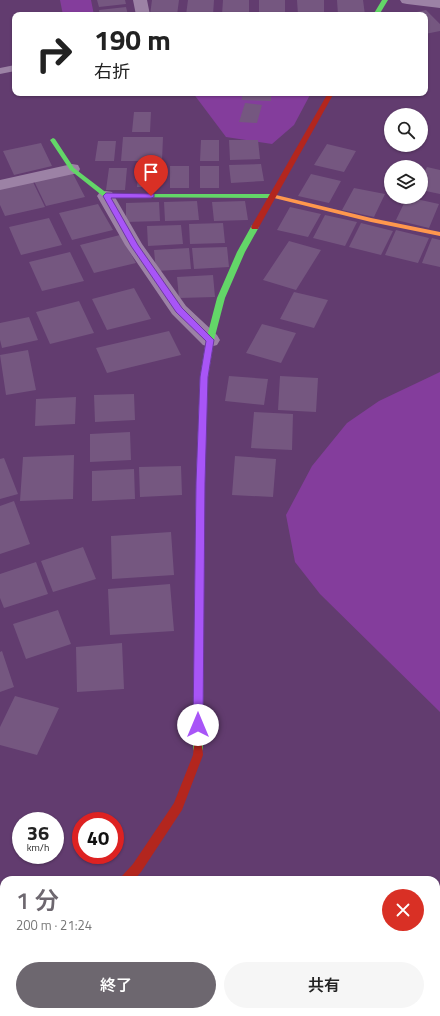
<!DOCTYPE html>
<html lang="ja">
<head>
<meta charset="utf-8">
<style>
  :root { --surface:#fff; --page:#f6f6f6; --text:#222; --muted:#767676; --accent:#6d676f }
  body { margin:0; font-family:"Titillium Web","Noto Sans JP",sans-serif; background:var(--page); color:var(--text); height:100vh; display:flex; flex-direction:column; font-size:15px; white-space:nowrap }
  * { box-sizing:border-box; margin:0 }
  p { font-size:13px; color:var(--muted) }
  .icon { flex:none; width:22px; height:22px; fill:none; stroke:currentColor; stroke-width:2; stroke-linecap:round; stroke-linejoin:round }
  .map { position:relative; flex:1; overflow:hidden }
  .panel { position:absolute; left:0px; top:876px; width:440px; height:140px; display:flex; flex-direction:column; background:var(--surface); border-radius:12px 12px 0 0; box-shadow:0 1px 3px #0004 }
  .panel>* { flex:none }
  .banner { position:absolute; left:12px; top:12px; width:416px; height:84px; border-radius:8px; box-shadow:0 1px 3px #0004; background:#fff; color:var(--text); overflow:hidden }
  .tools { position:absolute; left:384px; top:108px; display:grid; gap:8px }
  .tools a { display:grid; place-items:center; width:44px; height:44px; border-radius:50%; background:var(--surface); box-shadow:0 1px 3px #0004; font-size:20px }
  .speed { position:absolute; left:12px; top:812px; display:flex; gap:8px; font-size:20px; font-weight:700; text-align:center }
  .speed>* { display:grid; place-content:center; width:52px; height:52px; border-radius:50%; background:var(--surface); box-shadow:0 1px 3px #0004; line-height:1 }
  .speed small { font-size:10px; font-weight:400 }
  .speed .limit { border:6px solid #d22; background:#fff; color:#111 }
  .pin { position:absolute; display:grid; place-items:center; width:34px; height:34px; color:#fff; margin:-41px -17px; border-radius:50% 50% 50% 0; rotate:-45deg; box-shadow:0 0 4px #0007 }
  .pin .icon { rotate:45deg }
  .me { position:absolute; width:44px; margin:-22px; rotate:0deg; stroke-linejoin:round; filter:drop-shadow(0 0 3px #0008) }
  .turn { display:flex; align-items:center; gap:14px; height:84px; padding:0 16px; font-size:18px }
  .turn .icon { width:52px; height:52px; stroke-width:2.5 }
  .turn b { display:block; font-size:28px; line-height:34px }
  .round { display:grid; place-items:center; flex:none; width:42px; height:42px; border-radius:21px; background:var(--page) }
  .headline { display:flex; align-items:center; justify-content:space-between; height:68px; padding:0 16px }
  h1 { font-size:24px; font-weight:600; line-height:30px; color:var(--accent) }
  .button { display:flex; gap:8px; margin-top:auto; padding:8px 16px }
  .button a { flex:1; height:46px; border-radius:24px; background:var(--accent); color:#fff; font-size:16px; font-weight:600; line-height:46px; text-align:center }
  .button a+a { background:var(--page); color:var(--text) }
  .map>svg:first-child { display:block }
  .green { fill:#843d9c }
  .building { fill:#755780 }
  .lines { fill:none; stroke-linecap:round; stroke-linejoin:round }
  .lane { fill:#9c82a5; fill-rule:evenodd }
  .street { fill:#9c82a5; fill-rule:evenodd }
  .fast { fill:#63d668; fill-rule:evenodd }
  .slow { fill:#ff974d; fill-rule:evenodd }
  .jam { fill:#b3261e; fill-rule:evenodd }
  .route { fill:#a855f7; stroke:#6d37a1 }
</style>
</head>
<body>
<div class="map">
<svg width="440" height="1016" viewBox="0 0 440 1016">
  <rect width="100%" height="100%" fill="#623c6f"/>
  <path class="green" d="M 60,0 L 91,0 L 94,15 L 63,15 Z
    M 193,93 L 311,93 L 294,125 L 272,144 L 226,137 Z
    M 440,372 L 440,712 L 320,594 L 295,562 L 286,515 L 312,466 L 347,423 L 379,401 Z"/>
  <path class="building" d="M 97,0 L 125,0 L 126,4 L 99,7 Z
    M 152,0 L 179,0 L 177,15 L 150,15 Z
    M 188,0 L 214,0 L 213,15 L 186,15 Z
    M 223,0 L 249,0 L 249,15 L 222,15 Z
    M 259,0 L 285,0 L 285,15 L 259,15 Z
    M 297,0 L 324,0 L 324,15 L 298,15 Z
    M 337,0 L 363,0 L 365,15 L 338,15 Z
    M 126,7 L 128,15 L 100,15 L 99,10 Z
    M 426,10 L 440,24 L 440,31 L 425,34 L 425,15 L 403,15 Z
    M 201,93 L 230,93 L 230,95 L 201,95 Z
    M 242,93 L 271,93 L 271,101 L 242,100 Z
    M 245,103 L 262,105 L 257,123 L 239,122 Z
    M 134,112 L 151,112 L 150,132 L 132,132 Z
    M 123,137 L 163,137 L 162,161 L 121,161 Z
    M 201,140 L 219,140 L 219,161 L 200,161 Z
    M 229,140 L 258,140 L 260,159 L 230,160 Z
    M 98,141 L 116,141 L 114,161 L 95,161 Z
    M 41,143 L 52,166 L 14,175 L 3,151 Z
    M 327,144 L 356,151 L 344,172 L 314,165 Z
    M 261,164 L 264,181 L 231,183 L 229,165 Z
    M 139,166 L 158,166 L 156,187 L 137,187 Z
    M 170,166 L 189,166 L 189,188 L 170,188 Z
    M 200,166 L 219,166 L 219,188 L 200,188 Z
    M 427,167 L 440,170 L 440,194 L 421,190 L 421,180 Z
    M 109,168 L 127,168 L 125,190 L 106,190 Z
    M 72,172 L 85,197 L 46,206 L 34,181 Z
    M 311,174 L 341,181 L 329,203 L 298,196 Z
    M 33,182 L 45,207 L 5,216 L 0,205 L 0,189 Z
    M 354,188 L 385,194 L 374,217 L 342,210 Z
    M 407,197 L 439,204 L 429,228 L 396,220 Z
    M 197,201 L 199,220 L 165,221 L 164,202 Z
    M 245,201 L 248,220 L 214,221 L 212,202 Z
    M 159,202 L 160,221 L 126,222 L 126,203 Z
    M 98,204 L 113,230 L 72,240 L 59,213 Z
    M 290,207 L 321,214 L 308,237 L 277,230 Z
    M 325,215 L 357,222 L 345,246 L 313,238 Z
    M 49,218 L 62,245 L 21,255 L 9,227 Z
    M 223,223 L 225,243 L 190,244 L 189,224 Z
    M 361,223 L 393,231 L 381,255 L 349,247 Z
    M 181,225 L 183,244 L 148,246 L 147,226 Z
    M 396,230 L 429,238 L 418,263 L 385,255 Z
    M 120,235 L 136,263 L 94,273 L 80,245 Z
    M 432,238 L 440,240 L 440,267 L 422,263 Z
    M 289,241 L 321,250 L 296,290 L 263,280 Z
    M 227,247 L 229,267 L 194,269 L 192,248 Z
    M 189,248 L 191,269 L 156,271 L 154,250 Z
    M 70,252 L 84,281 L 42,291 L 29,262 Z
    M 213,275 L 215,297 L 179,298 L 177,277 Z
    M 134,288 L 151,319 L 107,330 L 92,299 Z
    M 294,292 L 328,300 L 314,328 L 280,319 Z
    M 79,301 L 94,333 L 50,344 L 36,312 Z
    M 29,317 L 38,340 L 2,348 L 0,340 L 0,323 Z
    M 262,324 L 296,333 L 281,363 L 246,353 Z
    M 169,331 L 181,355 L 107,373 L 96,348 Z
    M 28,350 L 36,390 L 6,395 L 0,355 Z
    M 229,376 L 268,379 L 264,405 L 225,401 Z
    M 280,376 L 318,378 L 316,412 L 278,410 Z
    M 134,394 L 135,420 L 95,422 L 94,395 Z
    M 76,397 L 75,424 L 35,426 L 36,399 Z
    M 254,412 L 293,414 L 292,450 L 251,448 Z
    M 130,432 L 131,460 L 90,462 L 90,434 Z
    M 74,455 L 73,499 L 20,501 L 23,457 Z
    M 235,456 L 276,459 L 273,497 L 232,495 Z
    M 4,458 L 18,494 L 0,499 L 0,459 Z
    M 181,466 L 182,495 L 140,497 L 139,467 Z
    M 134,469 L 135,499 L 92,501 L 92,471 Z
    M 14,501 L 30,544 L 0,554 L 0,506 Z
    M 171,532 L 174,575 L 112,579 L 111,536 Z
    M 83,547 L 96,579 L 53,592 L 41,561 Z
    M 36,562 L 48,594 L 4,608 L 0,598 L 0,574 Z
    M 170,584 L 174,631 L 110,635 L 108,589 Z
    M 58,610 L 71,644 L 26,659 L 13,624 Z
    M 122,643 L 124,689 L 77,692 L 76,647 Z
    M 2,651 L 14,687 L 0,692 L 0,652 Z
    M 15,696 L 59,708 L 37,755 L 0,745 L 0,727 Z
    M 0,949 L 4,951 L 4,986 L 0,992 Z"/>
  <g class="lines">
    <path class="lane" d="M 15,65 L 15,71 L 0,74 L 0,68 Z"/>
    <path class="street" d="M 133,0 L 147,0 L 150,15 L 136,15 Z
      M 400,0 L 440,0 L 440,8 L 407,4 L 402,3 Z
      M 72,164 L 78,165 L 80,169 L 78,173 L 0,190 L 0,180 Z
      M 106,191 L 112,192 L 142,244 L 186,306 L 217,335 L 220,340 L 217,345 L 210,347 L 203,345 L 172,314 L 125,245 L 97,196 L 100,192 Z
      M 0,895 L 4,897 L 4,925 L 0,923 Z"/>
    <path class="fast" d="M 382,0 L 388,0 L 379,15 L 373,15 Z
      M 53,138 L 55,139 L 74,168 L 108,194 L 272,194 L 275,196 L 272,198 L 104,197 L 70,170 L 50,140 Z
      M 252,225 L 258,225 L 259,227 L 245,252 L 225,298 L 214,340 L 208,377 L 204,483 L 203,748 L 202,751 L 198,753 L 194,751 L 193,748 L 196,483 L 200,377 L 206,340 L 217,298 L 237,252 Z
      M 4,1008 L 4,1012 L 14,1012 L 12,1016 L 0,1016 L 0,1011 Z"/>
    <path class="slow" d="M 272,194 L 371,218 L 440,232 L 440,236 L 371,222 L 270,197 L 270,195 Z"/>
    <path class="jam" d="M 328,93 L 334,93 L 259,227 L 258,229 L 252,229 L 251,227 Z
      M 198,743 L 202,745 L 203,755 L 182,810 L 141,872 L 134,880 L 120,880 L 122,876 L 133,864 L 174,803 L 193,755 L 194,745 Z"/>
  </g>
  <path class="route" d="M 106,193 L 154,194 L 154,197 L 151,198 L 111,198 L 138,245 L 182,308 L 214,340 L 208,377 L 205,483 L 203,725 L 202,728 L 198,729 L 194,728 L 193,725 L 196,483 L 200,377 L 206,341 L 176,312 L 131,246 L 103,196 Z"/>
</svg>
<div class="tools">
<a><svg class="icon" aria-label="search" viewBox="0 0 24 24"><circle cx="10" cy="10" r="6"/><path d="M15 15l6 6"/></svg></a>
<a><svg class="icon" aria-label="layers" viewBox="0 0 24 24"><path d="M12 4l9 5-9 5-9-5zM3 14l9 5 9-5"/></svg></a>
</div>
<div class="speed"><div>36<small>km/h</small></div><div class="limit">40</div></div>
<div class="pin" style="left:151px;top:196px;background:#d93025"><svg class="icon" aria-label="arrive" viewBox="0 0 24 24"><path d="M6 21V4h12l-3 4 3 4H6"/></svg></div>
<svg class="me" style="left:198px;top:725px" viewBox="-20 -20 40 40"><circle r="19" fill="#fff"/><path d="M0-13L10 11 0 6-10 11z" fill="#a855f7"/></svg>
<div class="banner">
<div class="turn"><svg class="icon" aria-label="right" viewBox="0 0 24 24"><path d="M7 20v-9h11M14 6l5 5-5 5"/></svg><div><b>190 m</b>右折</div></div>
</div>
<section class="panel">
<div class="headline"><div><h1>1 分</h1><p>200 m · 21:24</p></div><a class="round" style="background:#d93025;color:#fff"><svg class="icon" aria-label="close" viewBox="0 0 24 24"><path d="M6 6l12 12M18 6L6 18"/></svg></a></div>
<div class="button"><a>終了</a><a>共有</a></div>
</section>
</div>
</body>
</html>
